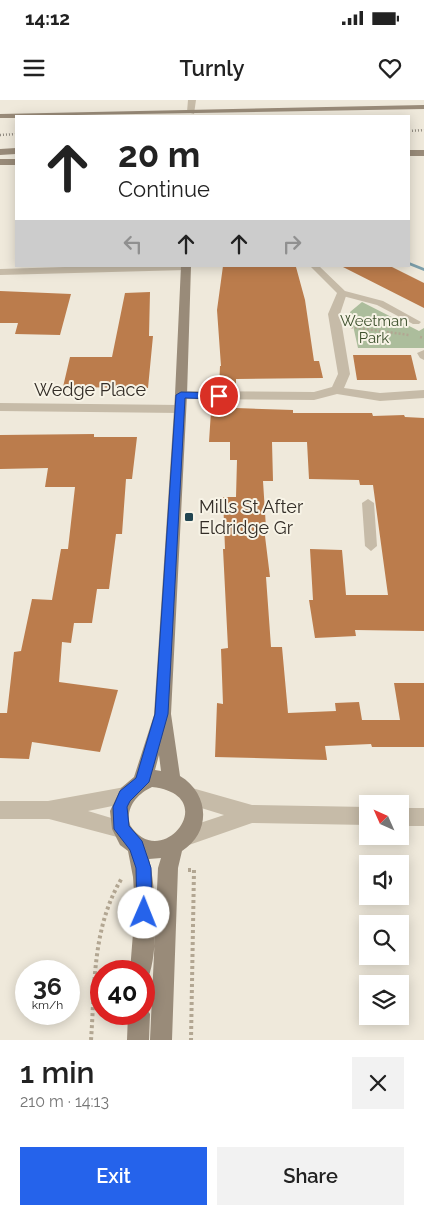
<!DOCTYPE html>
<html lang="en">
<head>
<meta charset="utf-8">
<style>
  :root { --surface:#fff; --page:#f2f2f2; --text:#222; --muted:#767676; --accent:#2563eb }
  body { margin:0; font-family:Raleway,sans-serif; background:var(--page); color:var(--text); height:100vh; display:flex; flex-direction:column; font-size:19px; white-space:nowrap }
  * { box-sizing:border-box; margin:0 }
  p { font-size:16px; color:var(--muted) }
  .icon { flex:none; width:28px; height:28px; fill:none; stroke:currentColor; stroke-width:2; stroke-linecap:round; stroke-linejoin:round }
  .map { position:relative; height:940px; overflow:hidden }
  .sheet { display:flex; flex-direction:column; background:var(--surface); flex:1 }
  .sheet>* { flex:none }
  .banner { position:absolute; left:15px; top:15px; width:395px; height:152px; border-radius:0px; box-shadow:0 2px 12px #0003; background:#fff; color:var(--text); overflow:hidden }
  .needle { width:32px; rotate:315deg }
  .controls { position:absolute; left:359px; top:695px; display:grid; gap:10px }
  .controls a { display:grid; place-items:center; width:50px; height:50px; border-radius:0px; background:var(--surface); box-shadow:0 2px 12px #0003; font-size:25px }
  .speed { position:absolute; left:15px; top:860px; display:flex; gap:10px; font-size:25px; font-weight:700; text-align:center }
  .speed>* { display:grid; place-content:center; width:65px; height:65px; border-radius:50%; background:var(--surface); box-shadow:0 2px 12px #0003; line-height:1 }
  .speed small { font-size:12px; font-weight:400 }
  .speed .limit { border:8px solid #d22; background:#fff; color:#111 }
  .pin { position:absolute; display:grid; place-items:center; width:42px; height:42px; color:#fff; margin:-21px; border:2px solid #fff; border-radius:50%; box-shadow:0 1px 5px #0007 }
  .me { position:absolute; width:55px; margin:-28px; rotate:1deg; stroke-linejoin:round; filter:drop-shadow(0 0 4px #0008) }
  .turn { display:flex; align-items:center; gap:18px; height:105px; padding:0 20px; font-size:22px }
  .turn .icon { width:65px; height:65px; stroke-width:2.5 }
  .turn b { display:block; font-size:35px; line-height:42px }
  .lanes { display:flex; align-items:center; height:48px; padding:0 20px; background:#0003; justify-content:center; gap:25px; direction:ltr }
  .lanes .off { opacity:.35 }
  .round { display:grid; place-items:center; flex:none; width:52px; height:52px; border-radius:0px; background:var(--page) }
  .head { display:flex; align-items:center; justify-content:space-between; height:85px; padding:0 20px }
  h1 { font-size:30px; font-weight:600; line-height:38px }
  .button { display:flex; gap:10px; margin-top:auto; padding:10px 20px }
  .button a { flex:1; height:58px; border-radius:0px; background:var(--accent); color:#fff; font-size:20px; font-weight:600; line-height:58px; text-align:center }
  .button a+a { background:var(--page); color:var(--text) }
  .status { display:flex; justify-content:space-between; align-items:center; height:35px; padding:0 25px; background:var(--surface); direction:ltr }
  .status svg { height:14px; fill:currentColor }
  header { display:flex; justify-content:space-between; align-items:center; height:65px; padding:0 20px; background:var(--surface); font-size:22px; font-weight:600 }
  .map>svg:first-child { display:block }
  .green { fill:#acbd9c }
  .lines { fill:none; stroke-linecap:round; stroke-linejoin:round }
  .stream { fill:#7c9faa; fill-rule:evenodd }
  .building { fill:#bb7c4c }
  .path-far1 { stroke:#b2a692; stroke-width:2.5; stroke-dasharray:2 2; stroke-linecap:butt }
  .path { stroke:#b2a692; stroke-width:4; stroke-dasharray:3 3; stroke-linecap:butt }
  .lane { fill:#c6bba8; fill-rule:evenodd }
  .street { fill:#c6bba8; fill-rule:evenodd }
  .secondary { fill:#998b79; fill-rule:evenodd }
  .rail { stroke:#332d27; stroke-width:2.5; stroke-dasharray:0.5 2.5; stroke-linecap:butt }
  .route { fill:#2563eb; stroke:#184099 }
  .poi-dot { fill:#214551; stroke:#f7f3e6; stroke-width:2 }
  .labels { text-anchor:middle; stroke-width:4; stroke-linejoin:round; paint-order:stroke }
  .far-park-label { font-size:15px; fill:#3d502d; stroke:#f7f3e6 }
  .street-label { font-size:18px; fill:#332d27; stroke:#f7f3e6 }
  .poi-label { font-size:18px; fill:#332d27; stroke:#f7f3e6; text-anchor:start }
</style>
</head>
<body>
<div class="status"><b>14:12</b><svg viewBox="0 0 49 12"><path d="M0 12V9h3v3zM5 12V6h3v6zM10 12V3h3v9zM15 12V0h3v12zM26 1h20v11H26zM47 4h2v5h-2z"/></svg></div>
<header><svg class="icon" aria-label="menu" viewBox="0 0 24 24"><path d="M4 6h16M4 12h16M4 18h16"/></svg>Turnly<svg class="icon" aria-label="heart" viewBox="0 0 24 24"><path d="M12 20l-8-8c-3-5 5-10 8-4 3-6 11-1 8 4z"/></svg></header>
<div class="map">
<svg width="424" height="940" viewBox="0 0 424 940">
  <rect width="100%" height="100%" fill="#efe9db"/>
  <path class="green" d="M 362,202 L 419,231 L 424,228 L 424,248 L 358,248 L 350,212 Z"/>
  <g class="lines">
    <path class="stream" d="M 409,162 L 424,168 L 424,171 L 409,165 Z"/>
  </g>
  <path class="building" d="M 223,166 L 296,167 L 305,200 L 314,261 L 319,261 L 323,278 L 236,279 L 236,290 L 219,289 L 220,266 L 221,266 L 217,210 Z
    M 341,166 L 390,166 L 424,183 L 424,208 Z
    M 0,191 L 71,194 L 60,235 L 15,234 L 18,223 L 0,223 Z
    M 150,192 L 149,236 L 153,236 L 148,288 L 63,287 L 70,257 L 112,257 L 125,193 Z
    M 353,255 L 411,255 L 417,280 L 357,280 Z
    M 218,301 L 236,301 L 236,308 L 293,310 L 293,313 L 372,313 L 373,316 L 404,315 L 405,317 L 424,318 L 424,531 L 355,530 L 356,536 L 315,538 L 309,500 L 313,500 L 310,449 L 342,450 L 346,495 L 388,495 L 373,385 L 360,385 L 359,380 L 309,379 L 307,342 L 272,342 L 273,381 L 263,381 L 266,428 L 264,428 L 270,477 L 266,477 L 271,547 L 282,547 L 288,613 L 336,611 L 335,603 L 359,602 L 362,620 L 400,620 L 394,583 L 424,583 L 424,647 L 372,647 L 371,644 L 325,646 L 327,660 L 215,657 L 217,603 L 223,604 L 221,549 L 228,548 L 223,449 L 225,449 L 223,397 L 236,397 L 237,360 L 230,360 L 230,342 L 209,342 L 211,311 L 218,311 Z
    M 94,334 L 94,337 L 137,337 L 132,379 L 126,379 L 122,434 L 116,434 L 109,489 L 97,489 L 92,523 L 74,523 L 71,543 L 62,542 L 59,582 L 118,590 L 100,652 L 32,642 L 29,659 L 0,658 L 0,613 L 7,613 L 14,552 L 21,551 L 32,499 L 52,500 L 61,449 L 68,449 L 75,387 L 45,387 L 48,368 L 0,369 L 0,335 Z"/>
  <g class="lines">
    <path class="path-far1" d="M 351,227 L 409,235
      M 420,237 L 424,238"/>
    <path class="path" d="M 188,770 L 194,770 L 191,940
      M 91,940 C 95,885 92,827 122,778"/>
    <path class="lane" d="M 310,166 L 319,166 L 345,191 L 383,201 L 421,222 L 419,224 L 413,224 L 377,205 L 339,195 Z
      M 368,399 L 374,403 L 377,446 L 371,451 L 365,446 L 362,403 Z"/>
    <path class="street" d="M 188,0 L 196,0 L 194,14 L 187,12 Z
      M 97,166 L 191,167 L 186,170 L 0,175 L 0,169 Z
      M 342,190 L 347,193 L 340,214 L 350,274 L 344,288 L 380,293 L 424,290 L 424,298 L 380,301 L 337,294 L 314,300 L 181,299 L 175,295 L 181,291 L 314,292 L 332,287 L 338,274 L 328,214 L 337,193 Z
      M 424,250 L 424,260 L 420,258 L 417,253 Z
      M 0,303 L 180,305 L 186,309 L 180,313 L 0,311 Z
      M 125,687 L 132,690 L 134,696 L 132,702 L 88,711 L 128,723 L 130,729 L 128,735 L 121,738 L 49,719 L 0,719 L 0,701 L 48,701 Z
      M 192,688 L 252,705 L 368,707 L 368,725 L 252,723 L 186,746 L 179,744 L 176,737 L 179,730 L 224,715 L 185,703 L 183,697 L 185,691 Z
      M 400,708 L 424,708 L 424,726 L 400,726 Z"/>
    <path class="secondary" d="M 424,5 L 424,9 L 16,16 L 16,18 L 0,18 L 0,14 Z
      M 16,48 L 16,54 L 0,55 L 0,49 Z
      M 409,50 L 424,50 L 424,56 L 409,56 Z
      M 0,59 L 16,59 L 16,65 L 0,65 Z
      M 181,166 L 191,166 L 187,295 L 171,614 L 180,676 C 209,693 212,732 182,751 L 178,768 L 172,940 L 150,940 L 158,768 L 161,758 L 149,759 C 156,787 159,852 148,878 L 144,880 L 144,871 L 130,871 L 135,808 L 133,777 L 128,751 L 120,745 L 112,729 L 110,711 L 121,688 L 134,677 L 154,615 L 175,295 ZM 159,655 L 161,671 L 155,670 ZM 152,687 C 224,695 161,774 130,725 C 125,708 137,694 152,687 Z
      M 144,905 L 150,914 L 149,940 L 127,940 L 128,914 L 144,914 Z"/>
    <path class="rail" d="M 409,31 L 424,30
      M 0,35 L 16,34"/>
  </g>
  <path class="route" d="M 181,292 L 219,293 L 224,296 L 219,299 L 185,298 L 168,614 L 149,682 L 130,701 L 127,707 L 129,726 L 142,741 L 151,768 L 152,813 L 150,818 L 144,821 L 139,818 L 137,813 L 136,768 L 130,750 L 114,729 L 113,707 L 120,691 L 136,678 L 155,614 L 176,295 Z"/>
  <rect class="poi-dot" x="184" y="412" width="10" height="10" rx="2.5"/>
  <g class="labels">
    <g class="far-park-label">
      <text x="374" y="226">Weetman<tspan x="374" dy="17">Park</tspan></text>
    </g>
    <g class="street-label">
      <text x="90" y="296">Wedge Place</text>
    </g>
    <g class="poi-label">
      <text x="199" y="413">Mills St After<tspan x="199" dy="21">Eldridge Gr</tspan></text>
    </g>
  </g>
</svg>
<div class="controls">
<a><svg class="needle" viewBox="-14 -14 28 28"><path d="M0-13l5 13h-10z" fill="#e53935"/><path d="M0 13l5-13h-10z" fill="#767676"/></svg></a>
<a><svg class="icon" aria-label="sound" viewBox="0 0 24 24"><path d="M4 9h4l5-4v14l-5-4H4zM17 9q2 3 0 6"/></svg></a>
<a><svg class="icon" aria-label="search" viewBox="0 0 24 24"><circle cx="10" cy="10" r="6"/><path d="M15 15l6 6"/></svg></a>
<a><svg class="icon" aria-label="layers" viewBox="0 0 24 24"><path d="M12 4l9 5-9 5-9-5zM3 14l9 5 9-5"/></svg></a>
</div>
<div class="speed"><div>36<small>km/h</small></div><div class="limit">40</div></div>
<div class="pin" style="left:219px;top:296px;background:#d93025"><svg class="icon" aria-label="arrive" viewBox="0 0 24 24"><path d="M6 21V4h12l-3 4 3 4H6"/></svg></div>
<svg class="me" style="left:144px;top:813px" viewBox="-20 -20 40 40"><circle r="19" fill="#fff"/><path d="M0-13L10 11 0 6-10 11z" fill="#2563eb"/></svg>
<div class="banner">
<div class="turn"><svg class="icon" aria-label="ahead" viewBox="0 0 24 24"><path d="M12 20V5M6 11l6-6 6 6"/></svg><div><b>20 m</b>Continue</div></div>
<div class="lanes"><svg class="icon off" aria-label="left" viewBox="0 0 24 24"><path d="M17 20v-9H6M10 6l-5 5 5 5"/></svg><svg class="icon" aria-label="ahead" viewBox="0 0 24 24"><path d="M12 20V5M6 11l6-6 6 6"/></svg><svg class="icon" aria-label="ahead" viewBox="0 0 24 24"><path d="M12 20V5M6 11l6-6 6 6"/></svg><svg class="icon off" aria-label="right" viewBox="0 0 24 24"><path d="M7 20v-9h11M14 6l5 5-5 5"/></svg></div>
</div>
</div>
<section class="sheet">
<div class="head"><div><h1>1 min</h1><p>210 m · 14:13</p></div><a class="round"><svg class="icon" aria-label="close" viewBox="0 0 24 24"><path d="M6 6l12 12M18 6L6 18"/></svg></a></div>
<div class="button"><a>Exit</a><a>Share</a></div>
</section>
</body>
</html>
